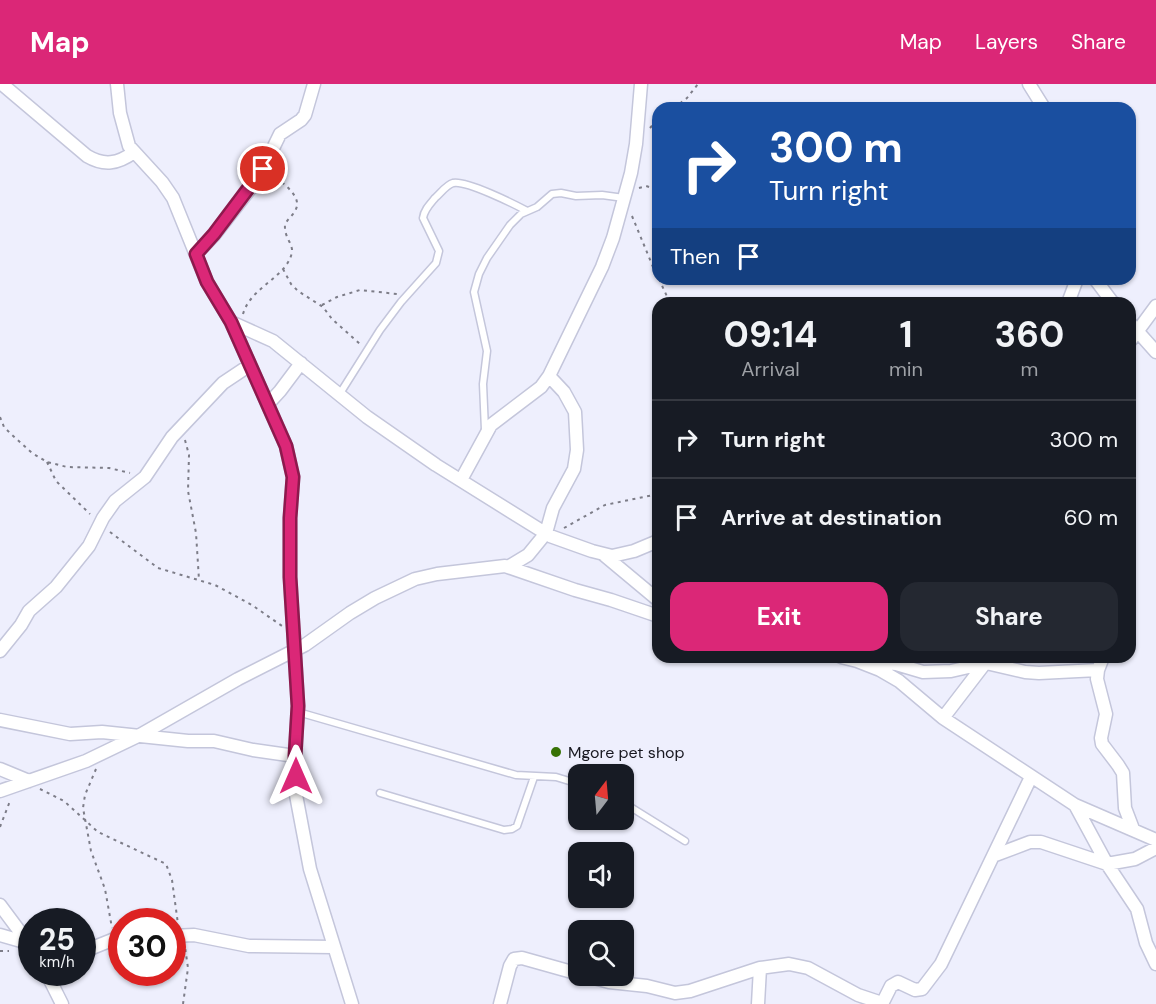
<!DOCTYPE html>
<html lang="en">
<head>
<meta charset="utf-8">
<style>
  :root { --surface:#171b24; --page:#242831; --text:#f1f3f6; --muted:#9ea1a6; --line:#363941; --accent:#db2777 }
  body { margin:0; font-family:"DM Sans",sans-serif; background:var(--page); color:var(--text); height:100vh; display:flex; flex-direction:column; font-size:22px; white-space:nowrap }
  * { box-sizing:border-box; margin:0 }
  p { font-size:20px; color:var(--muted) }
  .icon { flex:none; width:33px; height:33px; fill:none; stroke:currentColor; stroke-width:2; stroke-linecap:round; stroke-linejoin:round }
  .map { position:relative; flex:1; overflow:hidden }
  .side { position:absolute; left:652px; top:213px; width:484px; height:366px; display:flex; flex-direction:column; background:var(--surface); border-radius:18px; box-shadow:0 2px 4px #0004 }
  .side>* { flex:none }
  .guide { position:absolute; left:652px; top:18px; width:484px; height:183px; border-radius:18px; box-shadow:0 2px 4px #0004; background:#1a4fa0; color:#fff; overflow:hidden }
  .needle { width:39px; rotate:16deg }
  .buttons { position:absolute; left:568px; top:680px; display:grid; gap:12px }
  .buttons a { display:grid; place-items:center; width:66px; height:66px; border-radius:12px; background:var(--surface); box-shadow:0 2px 4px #0004; font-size:30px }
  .speed { position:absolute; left:18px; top:824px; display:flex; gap:12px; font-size:30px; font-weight:700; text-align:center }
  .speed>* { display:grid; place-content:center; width:78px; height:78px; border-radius:50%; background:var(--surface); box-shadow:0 2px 4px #0004; line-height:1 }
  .speed small { font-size:15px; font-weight:400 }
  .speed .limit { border:9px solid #d22; background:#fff; color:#111 }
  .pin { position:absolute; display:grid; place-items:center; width:51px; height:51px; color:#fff; margin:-26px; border:3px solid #fff; border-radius:50%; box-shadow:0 2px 6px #0007 }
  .me { position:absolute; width:66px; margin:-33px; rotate:0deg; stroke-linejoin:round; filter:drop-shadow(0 0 4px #0008) }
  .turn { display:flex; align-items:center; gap:21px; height:126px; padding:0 18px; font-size:27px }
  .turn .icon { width:78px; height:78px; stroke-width:2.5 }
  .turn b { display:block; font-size:42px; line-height:51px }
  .then { display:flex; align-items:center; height:57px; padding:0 18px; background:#0003; gap:12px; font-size:22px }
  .eta { display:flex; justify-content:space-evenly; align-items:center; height:102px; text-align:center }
  .eta b { font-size:36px; font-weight:700; line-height:42px }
  .button { display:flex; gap:12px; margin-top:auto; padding:12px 18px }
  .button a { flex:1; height:69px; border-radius:18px; background:var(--accent); color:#fff; font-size:24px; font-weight:700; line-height:69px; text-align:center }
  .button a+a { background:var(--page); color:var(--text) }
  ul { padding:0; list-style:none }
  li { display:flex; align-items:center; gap:18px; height:78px; padding:0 18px; border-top:2px solid var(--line) }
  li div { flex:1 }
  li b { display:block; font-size:22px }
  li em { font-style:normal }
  header { display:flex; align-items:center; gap:36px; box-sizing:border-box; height:84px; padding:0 30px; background:var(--accent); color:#fff }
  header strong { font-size:28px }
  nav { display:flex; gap:33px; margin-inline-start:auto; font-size:21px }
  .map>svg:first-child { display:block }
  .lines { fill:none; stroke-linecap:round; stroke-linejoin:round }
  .lane-casing { stroke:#c4c6db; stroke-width:9 }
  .street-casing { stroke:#c4c6db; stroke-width:15 }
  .path { stroke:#7d7d88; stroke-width:2; stroke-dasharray:3 4.5; stroke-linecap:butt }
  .lane { stroke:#fff; stroke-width:6 }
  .street { stroke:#fff; stroke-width:12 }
  .route-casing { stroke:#8e194d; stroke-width:15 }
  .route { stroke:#db2777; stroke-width:10 }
  .poi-dot { fill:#377205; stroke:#eeeffd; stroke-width:2 }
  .labels { text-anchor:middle; stroke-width:4.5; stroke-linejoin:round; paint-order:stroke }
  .poi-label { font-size:16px; fill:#181820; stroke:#eeeffd; text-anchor:start }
</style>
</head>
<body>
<header>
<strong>Map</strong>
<nav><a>Map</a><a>Layers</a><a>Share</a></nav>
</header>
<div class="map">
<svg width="1156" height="920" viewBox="0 0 1156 920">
  <rect width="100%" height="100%" fill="#eeeffd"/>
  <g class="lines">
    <g class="lane-casing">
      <path id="lane" d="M 339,311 L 380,246 L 401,218 L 436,179 L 439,167 L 423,134 C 424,126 430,120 435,114 C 440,110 446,101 453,99 C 466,96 514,120 527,127
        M 485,346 L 483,300 L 487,267 L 474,208 L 479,190 L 487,174 L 510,141 L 521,130 L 537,123 L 552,110 L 561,109 L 576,112 L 602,111 L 624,114
        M 298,628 L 516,691 L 556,693 L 579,700
        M 380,709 L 504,746 L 512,745 L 517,742 L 534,693
        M 624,719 L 685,757"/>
    </g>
    <g class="street-casing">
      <path id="street" d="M 2,0 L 87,72 C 104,82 118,80 134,68
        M 117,0 L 120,29 L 129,62 L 162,98 L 173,114 L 207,198 L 231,238 L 286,362 L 293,393 L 290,434 L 290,493 L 298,622 L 295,672 L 296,711 L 310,785 L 352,920
        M 1029,0 L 1044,24
        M 196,170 L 215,150 L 250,105 L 263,85 L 280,50 L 301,36 L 305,31 L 314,0
        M 1095,195 L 1113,219
        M 1068,219 L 1077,195
        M 231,238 L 273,257 L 367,333 L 436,381 L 550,452 L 592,467 L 612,472 L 634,467 L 658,457
        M 1131,240 L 1156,268
        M 1131,256 L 1156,222
        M 268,320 L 280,307 L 301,279
        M 461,396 L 491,341 L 541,303 L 549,292 L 602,183 L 613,154 L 631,89 L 636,60 L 641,0
        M 604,471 L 658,516
        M 508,483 L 528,471 L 546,449 L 553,424 L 574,385 L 577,366 L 575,328 L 564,308 L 549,292
        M 0,567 L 21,541 L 29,527 L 56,503 L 89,462 L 103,434 L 115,417 L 145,393 L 172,353 L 223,299 L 250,281
        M 841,573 L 857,577 L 880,586 L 899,597 L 943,634 L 1075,721 L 1156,756
        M 1103,573 L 1098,586 L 1097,595 L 1106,630 L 1101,654 L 1102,660 L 1118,681 L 1123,689 L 1125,724 L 1133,745
        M 870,578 L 896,580 L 923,588 L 951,587 L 986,579 L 1025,588 L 1039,589 L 1098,586
        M 943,634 L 986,578
        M 0,636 L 70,650 L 102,648 L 188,657 L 214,657 L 253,666 L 295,672
        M 0,685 L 29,697
        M 0,707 L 86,677 L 140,651 L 238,595 L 305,561 L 350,529 L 375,514 L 415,495 L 437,490 L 505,482 L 575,506 L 611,516 L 658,532
        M 1075,721 L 1107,780 L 1137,825 L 1146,859 L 1156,880
        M 993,772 L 1030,758 L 1041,758 L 1107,780 L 1135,775 L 1156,764
        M 0,821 L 32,864
        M 0,851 L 28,859
        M 172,852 L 194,851 L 249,862 L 333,863
        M 82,868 L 122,852
        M 46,888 L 62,920
        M 583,891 L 609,898 L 647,902 L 675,909 L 690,907 L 760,884 L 789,880 L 808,884 L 858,911 L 882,919
        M 500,920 L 510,882 L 514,875 L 522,874 L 579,890
        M 758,920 L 760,884
        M 882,920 L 891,902 L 898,898 L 915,906 L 922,905 L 941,880 L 1031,693"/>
    </g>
    <path class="path" d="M 674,24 L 687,14 L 698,0
      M 650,44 L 658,35
      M 639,104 L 646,102 L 658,106
      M 632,132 L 658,195
      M 283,185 L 291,200 L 298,207 L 323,223 L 332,235 L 361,261
      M 659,195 L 670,219
      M 322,221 L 337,213 L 360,206 L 397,210
      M 243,230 C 251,202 287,194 292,168 C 293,160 284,153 285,141 C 287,135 293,132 296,125 C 302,112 282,99 274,91
      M 0,333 L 4,343 L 11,350 L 32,369 L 47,378 L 67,383 L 109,384 L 130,389
      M 185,356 L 189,371 L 188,407 L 196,449 L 199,496
      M 47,378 L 56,397 L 90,430
      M 564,444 L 605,421 L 658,410
      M 110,448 L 158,484 L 215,501 L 252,521 L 282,542
      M 96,685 L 85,711 L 83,724 L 91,767 L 105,805 L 112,844
      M 40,705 L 64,717 L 98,748 L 166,780 L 172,796 L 178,840
      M 0,743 L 10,717
      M 0,867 L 9,867
      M 183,920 L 188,884 L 185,863"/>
    <use href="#lane" class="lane"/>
    <use href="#street" class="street"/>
  </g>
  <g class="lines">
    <g class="route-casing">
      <path id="route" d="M 263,85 L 214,150 L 196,170 L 207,198 L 231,238 L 286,362 L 293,393 L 290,434 L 290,493 L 298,622 L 295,672 L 296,692"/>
    </g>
    <use href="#route" class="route"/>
  </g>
  <circle class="poi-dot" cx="556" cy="668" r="6"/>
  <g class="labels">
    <g class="poi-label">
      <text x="568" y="674">Mgore pet shop</text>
    </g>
  </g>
</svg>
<div class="buttons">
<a><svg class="needle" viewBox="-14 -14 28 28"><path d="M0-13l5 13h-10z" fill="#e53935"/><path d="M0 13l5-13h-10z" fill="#9ea1a6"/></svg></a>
<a><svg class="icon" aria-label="sound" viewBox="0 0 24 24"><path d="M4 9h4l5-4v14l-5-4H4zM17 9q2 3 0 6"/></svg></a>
<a><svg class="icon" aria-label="search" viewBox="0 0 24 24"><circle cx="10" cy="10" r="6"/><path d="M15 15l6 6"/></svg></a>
</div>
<div class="speed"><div>25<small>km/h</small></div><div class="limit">30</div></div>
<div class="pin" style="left:263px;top:85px;background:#d93025"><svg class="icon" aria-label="arrive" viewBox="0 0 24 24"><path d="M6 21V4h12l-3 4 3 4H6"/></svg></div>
<svg class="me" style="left:296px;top:692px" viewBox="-20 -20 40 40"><path d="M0-17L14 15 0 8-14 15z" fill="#db2777" stroke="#fff" stroke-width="4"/></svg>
<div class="guide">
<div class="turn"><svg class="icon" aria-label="right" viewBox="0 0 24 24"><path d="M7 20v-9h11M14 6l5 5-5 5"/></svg><div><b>300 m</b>Turn right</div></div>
<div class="then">Then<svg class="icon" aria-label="arrive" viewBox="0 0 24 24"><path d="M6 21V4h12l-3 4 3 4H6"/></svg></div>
</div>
<section class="side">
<div class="eta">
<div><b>09:14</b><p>Arrival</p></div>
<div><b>1</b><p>min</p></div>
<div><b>360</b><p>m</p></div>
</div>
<ul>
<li><svg class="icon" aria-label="right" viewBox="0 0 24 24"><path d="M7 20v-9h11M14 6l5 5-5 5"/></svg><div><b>Turn right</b></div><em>300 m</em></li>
<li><svg class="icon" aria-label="arrive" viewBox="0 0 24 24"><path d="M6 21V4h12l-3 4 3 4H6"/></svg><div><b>Arrive at destination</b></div><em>60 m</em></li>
</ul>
<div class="button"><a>Exit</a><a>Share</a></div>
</section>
</div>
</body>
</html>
